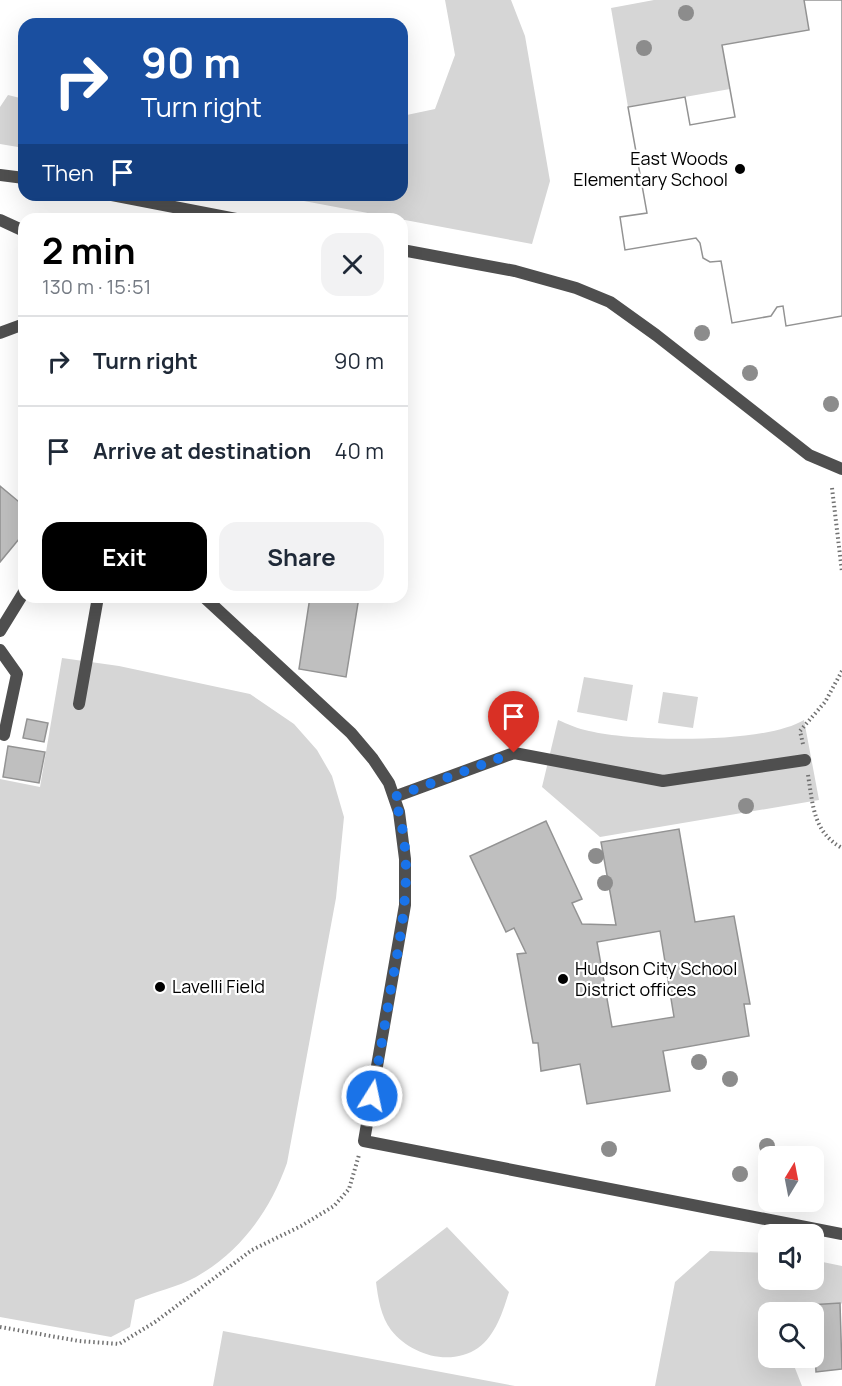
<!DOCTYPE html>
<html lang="en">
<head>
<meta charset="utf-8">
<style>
  :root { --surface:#fff; --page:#f2f2f3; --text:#1f2937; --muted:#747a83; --line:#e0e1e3; --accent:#000 }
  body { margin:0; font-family:Manrope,sans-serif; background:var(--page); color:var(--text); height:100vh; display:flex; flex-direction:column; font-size:22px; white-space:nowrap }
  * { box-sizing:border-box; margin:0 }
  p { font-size:20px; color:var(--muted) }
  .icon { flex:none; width:33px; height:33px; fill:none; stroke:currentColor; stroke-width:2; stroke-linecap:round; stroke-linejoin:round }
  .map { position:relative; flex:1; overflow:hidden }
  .side { position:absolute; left:18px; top:213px; width:390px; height:390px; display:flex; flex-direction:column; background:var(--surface); border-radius:18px; box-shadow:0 6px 24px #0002 }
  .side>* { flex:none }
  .hud { position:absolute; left:18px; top:18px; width:390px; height:183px; border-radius:18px; box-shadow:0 6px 24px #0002; background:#1a4fa0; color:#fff; overflow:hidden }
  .needle { width:39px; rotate:10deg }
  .tools { position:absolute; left:758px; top:1146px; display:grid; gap:12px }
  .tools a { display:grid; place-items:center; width:66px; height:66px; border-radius:12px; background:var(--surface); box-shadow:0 6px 24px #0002; font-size:30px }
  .pin { position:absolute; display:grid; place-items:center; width:51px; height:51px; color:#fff; margin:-62px -26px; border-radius:50% 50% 50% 0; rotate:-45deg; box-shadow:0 0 6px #0007 }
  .pin .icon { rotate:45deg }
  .me { position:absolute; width:66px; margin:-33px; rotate:10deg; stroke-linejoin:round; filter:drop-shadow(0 0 4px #0008) }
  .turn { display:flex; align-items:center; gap:21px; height:126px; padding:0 24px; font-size:27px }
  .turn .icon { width:78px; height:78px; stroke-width:2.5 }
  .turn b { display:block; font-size:42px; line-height:51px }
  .then { display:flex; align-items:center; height:57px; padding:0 24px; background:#0003; gap:12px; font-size:22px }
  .round { display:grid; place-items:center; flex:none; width:63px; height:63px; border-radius:18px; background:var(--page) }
  .summary { display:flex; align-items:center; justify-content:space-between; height:102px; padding:0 24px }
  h1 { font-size:36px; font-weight:700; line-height:45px; color:var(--accent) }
  .button { display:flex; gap:12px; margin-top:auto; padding:12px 24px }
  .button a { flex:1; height:69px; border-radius:18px; background:var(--accent); color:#fff; font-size:24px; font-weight:700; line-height:69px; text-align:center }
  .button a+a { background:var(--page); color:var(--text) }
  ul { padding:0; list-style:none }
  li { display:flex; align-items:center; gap:18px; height:90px; padding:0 24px; border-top:2px solid var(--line) }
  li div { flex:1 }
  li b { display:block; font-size:22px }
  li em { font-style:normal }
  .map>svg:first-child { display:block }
  .green { fill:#d6d6d6 }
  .building { fill:#bfbfbf; stroke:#939393; stroke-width:1.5; fill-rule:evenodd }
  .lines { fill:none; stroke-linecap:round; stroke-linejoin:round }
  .path { stroke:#717171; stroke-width:4; stroke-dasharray:1.5 3; stroke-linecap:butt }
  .lane { stroke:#4f4f4f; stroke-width:12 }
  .tree { fill:#8c8c8c }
  .route { stroke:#1a73e8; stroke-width:10; stroke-dasharray:0 18 }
  .poi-dot { fill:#000; stroke:#fff; stroke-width:2 }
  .labels { text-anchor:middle; stroke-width:4.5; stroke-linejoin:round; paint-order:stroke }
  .poi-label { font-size:18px; fill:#000; stroke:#fff; text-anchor:start }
</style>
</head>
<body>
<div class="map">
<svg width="842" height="1386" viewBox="0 0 842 1386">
  <rect width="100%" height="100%" fill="#fff"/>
  <path class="green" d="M 445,0 L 511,0 L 525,36 L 550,181 L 532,244 L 272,195 L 402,195 L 402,116 L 435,109 L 455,55 Z
    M 654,0 L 804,0 L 809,30 L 722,45 L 730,89 L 628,107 L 611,8 Z
    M 8,95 L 24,99 L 24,148 L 0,144 L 0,107 Z
    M 62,658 L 119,666 L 250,694 L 294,724 L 317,750 L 332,776 L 344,817 L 336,898 L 287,1163 C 270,1211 241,1251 196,1277 C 178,1287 154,1292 135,1300 L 130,1327 L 111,1337 L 0,1317 L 0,779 L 40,787 Z
    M 584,677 L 633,685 L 627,721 L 577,712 Z
    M 663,692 L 698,697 L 693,728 L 658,723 Z
    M 558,720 C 568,724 578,729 589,731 C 635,742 765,744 804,720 L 819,800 L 600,837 L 542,787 Z
    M 447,1227 L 509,1292 C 503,1311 496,1335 478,1348 C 450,1367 411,1355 391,1330 C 381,1317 378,1298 376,1282 Z
    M 710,1251 L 768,1253 L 768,1280 L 813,1280 L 813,1260 L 842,1266 L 842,1303 L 813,1334 L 813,1312 L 768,1312 L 768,1358 L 791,1358 L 802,1386 L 655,1386 L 675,1282 Z
    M 223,1331 L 515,1386 L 213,1386 Z"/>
  <path class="building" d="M 804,0 L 842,0 L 842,316 L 786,326 L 783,306 L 777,307 L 771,316 L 732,323 L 721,261 L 710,262 L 703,258 L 700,243 L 696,238 L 625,250 L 620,217 L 647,213 L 628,107 L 685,97 L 690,125 L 735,117 L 722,45 L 809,30 Z
    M 804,0 L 842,0 L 842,316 L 786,326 L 783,306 L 777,307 L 771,316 L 732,323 L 721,261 L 710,262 L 703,258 L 700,243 L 696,238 L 625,250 L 620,217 L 647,213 L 628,107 L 685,97 L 690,125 L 735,117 L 722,45 L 809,30 Z
    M 0,486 L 24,506 L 24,533 L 0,562 Z
    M 310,597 L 359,597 L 346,677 L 299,669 Z
    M 27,719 L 48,723 L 44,742 L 23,738 Z
    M 8,746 L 45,752 L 39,783 L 3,777 Z
    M 546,821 L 582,899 L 572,903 L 582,924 L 616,925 L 601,842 L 679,829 L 695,922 L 734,916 L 750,1004 L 744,1004 L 749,1036 L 663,1051 L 670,1091 L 587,1104 L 580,1064 L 541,1071 L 538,1043 L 533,1043 L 517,954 L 526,953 L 514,928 L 506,932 L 470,856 ZM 660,931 L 674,1017 L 612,1027 L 597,942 Z
    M 840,1303 L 842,1369 L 816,1372 L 813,1312 L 810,1312 L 809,1305 Z"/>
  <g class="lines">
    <path class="path" d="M 832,488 L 842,572
      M 803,744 L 800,731 L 825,702 L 842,671
      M 808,775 C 813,805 813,832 842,848
      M 0,1327 L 79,1341 L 119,1344 L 155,1322 L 252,1250 L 301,1226 L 334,1206 L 349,1189 L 359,1155"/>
    <path class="lane" d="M 0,175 L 24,178
      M 112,195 L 236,219
      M 0,220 L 24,231
      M 402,250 L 515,271 L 576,288 L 610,302 L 656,335 L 809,455 L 842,469
      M 0,333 L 24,324
      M 204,597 L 351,733 L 373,759 L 389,783 L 399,812 L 405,859 L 405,905 L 364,1141 L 842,1234
      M 0,631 L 24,592
      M 0,650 L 17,674 L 4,735
      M 79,704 L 98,597
      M 394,797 L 514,753 L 663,781 L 805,760"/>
  </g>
  <g class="tree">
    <circle cx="686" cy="13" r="8"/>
    <circle cx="644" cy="48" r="8"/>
    <circle cx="702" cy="333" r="8"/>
    <circle cx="750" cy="373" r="8"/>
    <circle cx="831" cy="404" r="8"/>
    <circle cx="746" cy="806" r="8"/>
    <circle cx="596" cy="856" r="8"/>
    <circle cx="605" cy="883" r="8"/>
    <circle cx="699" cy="1062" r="8"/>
    <circle cx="730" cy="1079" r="8"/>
    <circle cx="767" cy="1146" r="8"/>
    <circle cx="609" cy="1149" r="8"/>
    <circle cx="740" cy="1174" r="8"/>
  </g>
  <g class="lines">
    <path class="route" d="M 372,1096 C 379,1060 385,1024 391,988 C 403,925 416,859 394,797 L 514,753"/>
  </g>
  <g class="poi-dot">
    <circle cx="740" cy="169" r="6"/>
    <circle cx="563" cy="979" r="6"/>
    <circle cx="160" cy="987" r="6"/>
  </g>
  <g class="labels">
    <g class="poi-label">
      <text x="728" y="165" text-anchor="end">East Woods<tspan x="728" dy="21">Elementary School</tspan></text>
      <text x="575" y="975">Hudson City School<tspan x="575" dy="21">District offices</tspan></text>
      <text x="172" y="993">Lavelli Field</text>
    </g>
  </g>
</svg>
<div class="tools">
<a><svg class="needle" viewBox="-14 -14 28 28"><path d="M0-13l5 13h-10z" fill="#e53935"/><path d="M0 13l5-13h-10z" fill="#747a83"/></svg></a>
<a><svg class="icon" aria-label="sound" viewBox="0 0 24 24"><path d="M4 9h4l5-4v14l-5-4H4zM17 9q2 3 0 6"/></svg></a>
<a><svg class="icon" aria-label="search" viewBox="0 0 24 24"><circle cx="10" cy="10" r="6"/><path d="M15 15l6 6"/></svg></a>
</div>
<div class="pin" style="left:514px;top:753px;background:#d93025"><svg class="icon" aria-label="arrive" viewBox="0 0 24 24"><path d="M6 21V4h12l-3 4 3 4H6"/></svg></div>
<svg class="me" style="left:372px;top:1096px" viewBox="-20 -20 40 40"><circle r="17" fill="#1a73e8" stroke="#fff" stroke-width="3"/><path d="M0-11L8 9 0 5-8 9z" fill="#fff"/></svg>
<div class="hud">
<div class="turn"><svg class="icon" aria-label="right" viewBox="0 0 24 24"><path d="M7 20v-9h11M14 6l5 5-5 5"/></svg><div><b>90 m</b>Turn right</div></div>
<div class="then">Then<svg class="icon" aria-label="arrive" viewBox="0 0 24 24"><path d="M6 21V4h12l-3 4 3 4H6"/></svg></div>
</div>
<section class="side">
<div class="summary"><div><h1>2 min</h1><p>130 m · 15:51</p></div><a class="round"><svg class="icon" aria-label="close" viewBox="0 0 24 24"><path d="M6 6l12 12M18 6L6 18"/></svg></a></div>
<ul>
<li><svg class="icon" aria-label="right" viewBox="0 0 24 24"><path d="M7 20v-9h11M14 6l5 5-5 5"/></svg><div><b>Turn right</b></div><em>90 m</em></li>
<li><svg class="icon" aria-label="arrive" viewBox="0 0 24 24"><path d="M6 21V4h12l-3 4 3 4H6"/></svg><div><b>Arrive at destination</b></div><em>40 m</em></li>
</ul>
<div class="button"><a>Exit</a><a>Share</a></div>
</section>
</div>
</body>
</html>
